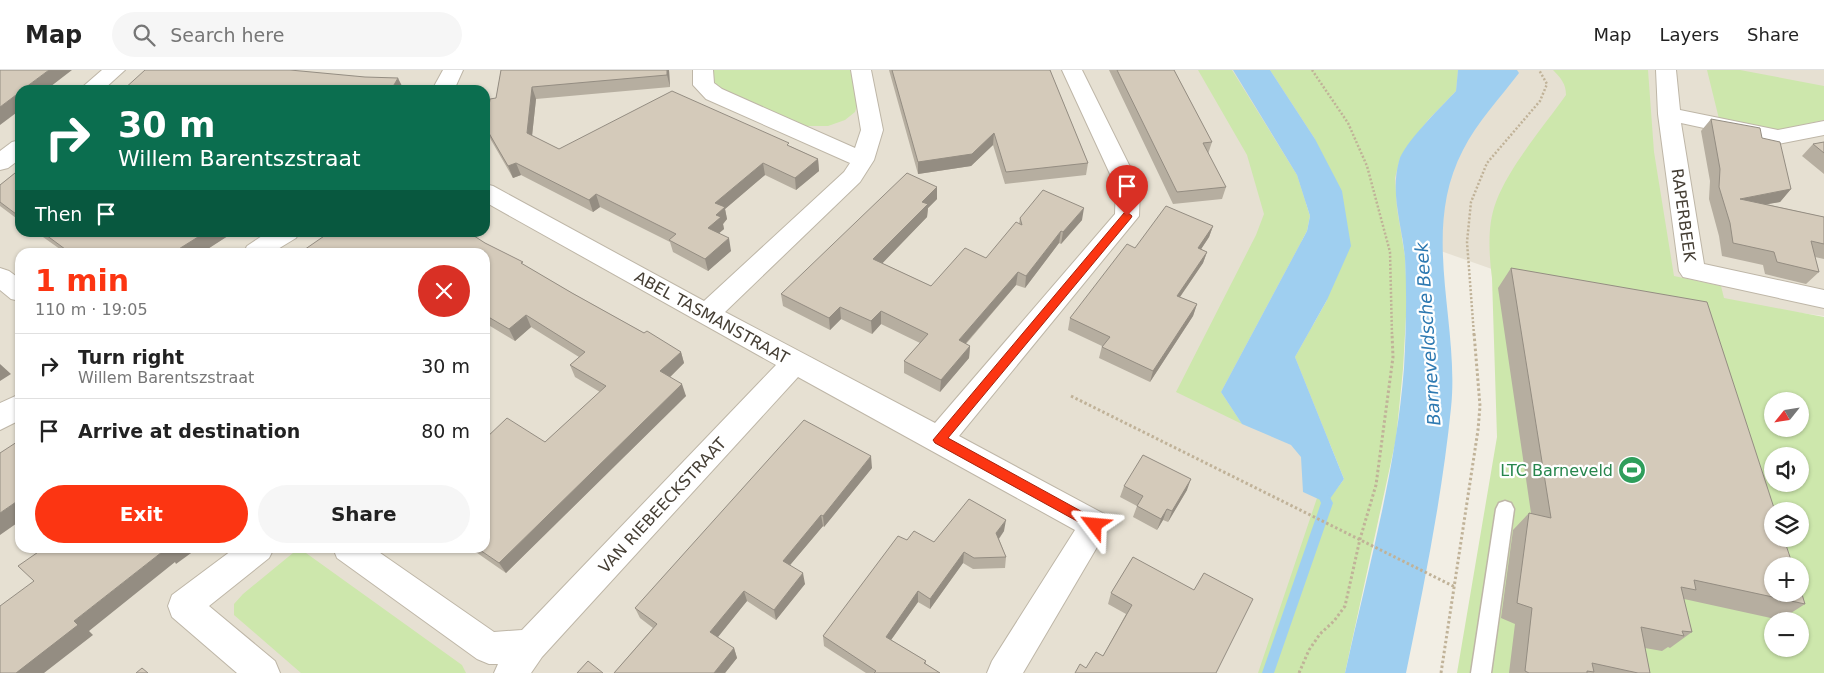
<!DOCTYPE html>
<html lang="en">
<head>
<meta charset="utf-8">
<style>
  :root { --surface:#fff; --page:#f6f6f6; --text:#222; --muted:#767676; --line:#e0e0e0; --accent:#fc3512 }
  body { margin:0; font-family:"DejaVu Sans",sans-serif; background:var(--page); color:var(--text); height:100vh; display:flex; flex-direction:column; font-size:19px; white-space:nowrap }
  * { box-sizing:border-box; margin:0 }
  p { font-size:16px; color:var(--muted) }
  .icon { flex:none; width:28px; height:28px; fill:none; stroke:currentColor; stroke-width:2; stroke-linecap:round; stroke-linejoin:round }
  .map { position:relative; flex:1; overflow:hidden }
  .sheet { position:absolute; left:15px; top:178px; width:475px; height:305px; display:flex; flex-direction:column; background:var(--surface); border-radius:15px; box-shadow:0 1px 4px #0004 }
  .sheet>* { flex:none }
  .top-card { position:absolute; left:15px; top:15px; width:475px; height:152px; border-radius:15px; box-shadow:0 1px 4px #0004; background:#0b6e4f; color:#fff; overflow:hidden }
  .needle { width:32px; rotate:240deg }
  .tools { position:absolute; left:1764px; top:322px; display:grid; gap:10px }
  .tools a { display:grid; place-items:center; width:45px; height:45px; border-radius:50%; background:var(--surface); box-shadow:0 1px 4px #0004; font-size:25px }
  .pin { position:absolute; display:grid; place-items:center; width:42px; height:42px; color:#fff; margin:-51px -21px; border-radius:50% 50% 50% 0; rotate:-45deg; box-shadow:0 0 5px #0007 }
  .pin .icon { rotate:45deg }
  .me { position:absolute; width:55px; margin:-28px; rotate:299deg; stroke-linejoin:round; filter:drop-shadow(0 0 4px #0008) }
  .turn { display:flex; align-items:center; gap:18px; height:105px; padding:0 20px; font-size:22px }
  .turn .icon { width:65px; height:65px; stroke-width:2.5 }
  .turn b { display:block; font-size:35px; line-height:42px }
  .then { display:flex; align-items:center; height:48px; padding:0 20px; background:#0003; gap:10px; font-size:19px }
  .round { display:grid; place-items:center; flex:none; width:52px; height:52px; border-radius:26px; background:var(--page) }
  .headline { display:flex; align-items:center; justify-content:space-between; height:85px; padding:0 20px }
  h1 { font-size:30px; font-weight:800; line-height:38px; color:var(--accent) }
  .action { display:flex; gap:10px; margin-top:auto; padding:10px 20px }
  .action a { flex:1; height:58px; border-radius:30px; background:var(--accent); color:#fff; font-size:20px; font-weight:800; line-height:58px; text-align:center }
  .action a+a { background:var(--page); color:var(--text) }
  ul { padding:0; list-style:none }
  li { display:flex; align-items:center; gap:15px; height:65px; padding:0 20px; border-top:1px solid var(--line) }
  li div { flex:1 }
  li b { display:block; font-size:19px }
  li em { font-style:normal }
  header { display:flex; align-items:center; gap:30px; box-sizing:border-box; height:70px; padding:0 25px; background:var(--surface); border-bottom:1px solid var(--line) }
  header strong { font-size:24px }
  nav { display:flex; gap:28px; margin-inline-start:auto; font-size:18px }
  .search { width:350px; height:45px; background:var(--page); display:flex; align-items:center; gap:12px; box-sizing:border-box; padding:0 18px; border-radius:28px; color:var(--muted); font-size:19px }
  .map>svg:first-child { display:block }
  .residential { fill:#e6e0d2; fill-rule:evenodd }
  .green { fill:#cde7ac; fill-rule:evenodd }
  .water { fill:#9fcff0 }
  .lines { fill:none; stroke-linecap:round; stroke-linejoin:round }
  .stream { fill:#9fcff0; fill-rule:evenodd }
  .lane-casing { stroke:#beb6a7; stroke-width:3 }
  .street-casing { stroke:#beb6a7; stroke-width:2 }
  .path-far1 { stroke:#c0b298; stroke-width:2.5; stroke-dasharray:2 2; stroke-linecap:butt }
  .path { stroke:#c0b298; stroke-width:3; stroke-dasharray:2.5 2.5; stroke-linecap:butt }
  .lane { fill:#fff; fill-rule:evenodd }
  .street { fill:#fff; fill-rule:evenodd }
  .wall { fill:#b6aea0 }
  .shaded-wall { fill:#948d82 }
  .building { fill:#d4caba; stroke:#948d82 }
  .route { fill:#fc3512; stroke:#a4220c }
  .labels { text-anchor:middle; stroke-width:4.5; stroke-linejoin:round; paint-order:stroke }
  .street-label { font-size:16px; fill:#453e34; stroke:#fff }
  .leisure-label { font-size:16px; fill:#27864d; stroke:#fff; text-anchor:end }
  .water-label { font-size:18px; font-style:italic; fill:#2d79b1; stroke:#fff }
</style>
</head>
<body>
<header>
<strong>Map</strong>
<div class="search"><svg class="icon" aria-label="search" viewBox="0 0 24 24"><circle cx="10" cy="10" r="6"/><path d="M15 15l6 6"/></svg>Search here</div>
<nav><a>Map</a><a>Layers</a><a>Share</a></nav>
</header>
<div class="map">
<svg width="1824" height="603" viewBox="0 0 1824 603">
  <rect width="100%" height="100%" fill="#f2eee4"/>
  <path class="residential" d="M 0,0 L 1824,0 L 1824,246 L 1506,204 L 1296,130 L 1338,434 L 1276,603 L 0,603 ZM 20,20 L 485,20 L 485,162 L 20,162 ZM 20,182 L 485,182 L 485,478 L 20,478 Z"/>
  <path class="green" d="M 713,0 L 850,0 L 858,33 L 855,42 L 845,50 L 828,56 L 804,56 L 724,21 L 712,13 Z
    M 1198,0 L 1232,0 L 1297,105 L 1310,146 L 1307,161 L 1221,322 L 1242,354 L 1176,322 L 1256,165 L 1264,144 L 1247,85 Z
    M 1270,0 L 1458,0 L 1456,21 L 1428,50 L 1400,88 L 1395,108 L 1397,139 L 1405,186 L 1407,229 L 1403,299 L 1396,369 L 1345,603 L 1258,603 L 1317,428 L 1327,432 L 1344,409 L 1295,287 L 1327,230 L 1315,69 Z
    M 1553,0 L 1648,0 L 1654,82 L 1674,206 L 1721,216 L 1724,228 L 1824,247 L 1824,603 L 1457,603 L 1497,367 L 1492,208 C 1489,184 1487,155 1496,132 C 1509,97 1544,56 1566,25 C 1566,14 1561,8 1553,0 ZM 1772,331 L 1800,331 L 1800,359 L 1772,359 ZM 1772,386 L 1800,386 L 1800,414 L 1772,414 ZM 1772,441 L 1800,441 L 1800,469 L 1772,469 ZM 1772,496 L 1800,496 L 1800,524 L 1772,524 ZM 1772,551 L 1800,551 L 1800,579 L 1772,579 Z
    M 1707,0 L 1740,0 L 1824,16 L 1824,50 L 1773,61 L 1719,49 Z
    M 299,478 L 462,595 L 466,603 L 301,603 L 234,545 L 234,534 L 243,524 Z"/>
  <path class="water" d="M 1233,0 L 1270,0 L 1315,69 L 1342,121 L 1351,176 L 1327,230 L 1295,287 L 1344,409 L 1327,433 L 1303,422 L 1301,387 L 1291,375 L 1242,354 L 1221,322 L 1307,161 L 1310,146 L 1297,105 Z
    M 1458,0 L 1517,0 L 1519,3 C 1500,28 1477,52 1463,80 C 1420,162 1460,252 1451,338 C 1442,427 1424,515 1406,603 L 1345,603 C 1367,503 1396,401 1404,298 C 1406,262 1407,225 1405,188 C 1402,155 1390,124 1399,91 C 1403,74 1443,35 1456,21 Z"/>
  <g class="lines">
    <path class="stream" d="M 1321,416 L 1325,418 L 1333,433 L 1274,603 L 1262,603 L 1321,433 L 1316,421 L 1317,418 Z"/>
    <g class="lane-casing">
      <path id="lane" d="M 1505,431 L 1511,433 L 1514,439 L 1491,603 L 1471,603 L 1496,439 L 1499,433 Z"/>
    </g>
    <g class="street-casing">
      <path id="street" d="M 102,0 L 125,0 L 103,20 L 79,20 Z
        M 443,0 L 463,0 L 454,20 L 432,20 Z
        M 693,0 L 713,0 L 714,13 L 722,19 L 855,78 L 861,60 L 851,0 L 871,0 L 883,60 L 874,90 L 860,112 L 725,242 L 935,353 L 1115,144 L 1116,117 L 1062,0 L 1082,0 L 1140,117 L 1139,146 L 959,366 L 1106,445 L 1110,455 L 1023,603 L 987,603 L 992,591 L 1075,460 L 798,307 L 542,587 L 531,603 L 494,603 L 498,594 L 489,594 L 477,589 L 337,488 L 333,478 L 373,478 L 494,562 L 522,560 L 776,295 L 485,132 L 485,114 L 493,116 L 704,231 L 844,102 L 850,93 L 706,29 L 693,15 Z
        M 1656,0 L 1676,0 L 1680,40 L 1778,60 L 1824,51 L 1824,65 L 1778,74 L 1681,53 L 1704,194 L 1824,220 L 1824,238 L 1683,207 L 1679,201 L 1658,44 Z
        M 20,70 L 20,89 L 8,98 L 0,100 L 0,81 L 12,72 Z
        M 268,162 L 299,162 L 296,168 L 273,182 L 244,182 L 247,176 Z
        M 0,198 L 9,201 L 20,209 L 20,231 L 11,229 L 0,220 Z
        M 20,324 L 20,350 L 0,360 L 0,333 Z
        M 235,478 L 274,478 L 269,488 L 209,536 L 275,591 L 280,603 L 237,603 L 172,547 L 168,536 L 172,525 Z"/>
    </g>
    <path class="path-far1" d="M 1312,0 L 1348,53 L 1367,96 L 1390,182 L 1392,265
      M 1474,265 L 1467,172 L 1471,132 L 1487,93 L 1540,31 L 1547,14 L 1539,0"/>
    <path class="path" d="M 1071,326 L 1455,517
      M 1299,603 L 1309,580 L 1320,564 L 1334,551 L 1345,536 L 1360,469 L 1376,415 L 1393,287 L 1392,263
      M 1441,603 L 1478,360 L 1480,336 L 1474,263"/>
    <use href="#lane" class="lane"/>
    <use href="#street" class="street"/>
  </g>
  <path class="wall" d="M 501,0 L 669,0 L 670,17 L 536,29 L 532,66 L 559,79 L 790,76 L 818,89 L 819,101 L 796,120 L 765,105 L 725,139 L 727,149 L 723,154 L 724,159 L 719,163 L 731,181 L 708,201 L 673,182 L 670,172 L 600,137 L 593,142 L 521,105 L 513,108 L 491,70 L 486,58 L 496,28 Z
    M 889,0 L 1050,0 L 1088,93 L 1086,105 L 1005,114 L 993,75 L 971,96 L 918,104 Z
    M 1109,0 L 1174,0 L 1212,72 L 1208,84 L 1226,117 L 1222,129 L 1173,134 Z
    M 1711,49 L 1762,68 L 1791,119 L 1780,132 L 1766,134 L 1824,147 L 1824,189 L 1815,187 L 1819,202 L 1806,214 L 1765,204 L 1763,195 L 1722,186 L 1719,166 L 1709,129 L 1710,111 L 1701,61 Z
    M 1824,72 L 1824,104 L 1802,86 L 1813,74 Z
    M 20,99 L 20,151 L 0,136 L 0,115 Z
    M 937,117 L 937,129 L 928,138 L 927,147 L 882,193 L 931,216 L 986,188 L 1019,154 L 1020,148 L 1082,150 L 1061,174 L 1059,173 L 1025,218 L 1016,215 L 966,274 L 970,276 L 969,288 L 940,322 L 904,303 L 904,291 L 920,273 L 881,254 L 872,264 L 841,249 L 830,260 L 783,236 L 781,224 Z
    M 1213,156 L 1209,167 L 1201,179 L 1207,182 L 1203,193 L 1180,227 L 1197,234 L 1193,246 L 1150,312 L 1099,288 L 1102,276 L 1068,260 L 1070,248 L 1135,178 Z
    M 36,162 L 234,162 L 203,182 L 64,182 Z
    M 485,182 L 524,195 L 572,223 L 644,263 L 681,282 L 684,293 L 670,307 L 686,326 L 506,503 L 470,478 L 485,478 L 545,372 L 600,322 L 575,307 L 570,295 L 579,287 L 531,257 L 515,271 L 485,253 Z
    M 1511,198 L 1805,534 L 1780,550 L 1684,529 L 1684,530 L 1692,562 L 1670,578 L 1668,577 L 1662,581 L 1645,578 L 1650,603 L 1509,603 L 1515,554 L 1501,548 L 1513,460 L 1529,443 L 1531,443 L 1498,218 Z
    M 872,398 L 824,457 L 823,456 L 790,495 L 805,514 L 776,550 L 747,531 L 717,567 L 734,578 L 737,588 L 725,603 L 614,603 L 653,558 L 640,548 L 635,538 Z
    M 1124,416 L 1187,420 L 1168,452 L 1163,450 L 1157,460 L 1133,447 L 1137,436 L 1120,427 Z
    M 1004,461 L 999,469 L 1006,487 L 1005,498 L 973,499 L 963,493 L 930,539 L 918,532 L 891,570 L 926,591 L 926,594 L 940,603 L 866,603 L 824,576 L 823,566 L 907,470 L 934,472 Z
    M 1133,487 L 1216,603 L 1086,598 L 1103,586 L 1126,544 L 1108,534 L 1111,523 Z"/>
  <path class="shaded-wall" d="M 49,0 L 72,0 L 46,20 L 22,20 Z
    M 667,0 L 669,0 L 670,17 L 667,5 Z
    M 398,8 L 404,20 L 391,20 Z
    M 532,17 L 536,29 L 531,75 L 527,63 Z
    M 20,22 L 20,40 L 0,55 L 0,37 Z
    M 994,63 L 993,75 L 971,96 L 918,104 L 918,92 Z
    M 818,89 L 819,101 L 796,120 L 795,108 Z
    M 516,93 L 521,105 L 513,108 L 508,96 Z
    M 763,93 L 765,105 L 725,139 L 727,149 L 723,154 L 724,159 L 711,170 L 708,158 L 716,145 L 715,133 Z
    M 937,117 L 937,129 L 928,138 L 927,147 L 874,202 L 873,189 L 922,132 Z
    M 1791,119 L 1780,132 L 1729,141 L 1740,129 Z
    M 596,124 L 600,137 L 593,142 L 589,130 Z
    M 1084,138 L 1082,150 L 1061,174 L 1063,162 Z
    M 1213,156 L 1209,167 L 1194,190 L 1198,178 Z
    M 1061,161 L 1059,173 L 1025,218 L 1026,206 Z
    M 206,162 L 234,162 L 203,182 L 174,182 Z
    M 729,168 L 731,181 L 708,201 L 705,189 Z
    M 1207,182 L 1203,193 L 1173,237 L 1177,226 Z
    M 1018,202 L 1016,215 L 958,282 L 959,270 Z
    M 1197,234 L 1193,246 L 1150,312 L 1153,301 Z
    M 840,237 L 841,249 L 830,260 L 829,248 Z
    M 881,241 L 881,254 L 872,264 L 871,251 Z
    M 526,245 L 531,257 L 515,271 L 509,259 Z
    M 970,276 L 969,288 L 940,322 L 941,310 Z
    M 681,282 L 684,293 L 664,313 L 660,301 Z
    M 0,294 L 11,304 L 0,311 Z
    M 682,314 L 686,326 L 506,503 L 499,493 Z
    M 871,386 L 872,398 L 824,457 L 823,446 Z
    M 1191,409 L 1187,420 L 1168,452 L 1172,441 Z
    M 16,432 L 20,435 L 20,451 L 0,465 L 0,443 Z
    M 1167,439 L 1163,450 L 1157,460 L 1161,449 Z
    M 821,445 L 823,456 L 785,501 L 783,491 Z
    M 1006,450 L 1004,461 L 995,474 L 996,463 Z
    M 171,478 L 198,478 L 176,494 L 175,492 L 89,561 L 93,565 L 44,603 L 16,603 L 74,551 L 162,482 Z
    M 964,482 L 963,493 L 930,539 L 930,529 Z
    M 803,503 L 805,514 L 776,550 L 774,540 Z
    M 744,521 L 747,531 L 714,572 L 710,562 Z
    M 918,521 L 918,532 L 886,577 L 886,567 Z
    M 734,578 L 737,588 L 725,603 L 714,603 Z"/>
  <path class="building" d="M 0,0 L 49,0 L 22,20 L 20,20 L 20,22 L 0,37 Z
    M 145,0 L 290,0 L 365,7 L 398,8 L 391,20 L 123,20 Z
    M 501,0 L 667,0 L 667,5 L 532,17 L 527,63 L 559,79 L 672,21 L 789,73 L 787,75 L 818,89 L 795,108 L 763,93 L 715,133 L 725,137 L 716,145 L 721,147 L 708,158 L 729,168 L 705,189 L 669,170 L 676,164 L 596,124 L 589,130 L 516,93 L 508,96 L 486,58 L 490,29 L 496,28 Z
    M 892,0 L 1050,0 L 1088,93 L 1006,102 L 994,63 L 972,84 L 918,92 Z
    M 1117,0 L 1174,0 L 1212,72 L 1203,73 L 1226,117 L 1177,122 Z
    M 1711,49 L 1760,58 L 1762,68 L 1780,72 L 1791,119 L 1740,129 L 1824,147 L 1824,174 L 1811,171 L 1819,202 L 1777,192 L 1774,182 L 1733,173 L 1730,153 L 1719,117 L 1720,99 Z
    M 1824,72 L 1824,83 L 1813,74 Z
    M 20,99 L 20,147 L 0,132 L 0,115 Z
    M 907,103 L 937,117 L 922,132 L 928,134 L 873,189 L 931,216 L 965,178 L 986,188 L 1016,152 L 1022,155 L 1020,148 L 1043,120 L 1084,138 L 1063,162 L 1061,161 L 1026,206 L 1018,202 L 959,270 L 970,276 L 941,310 L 904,291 L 928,264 L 881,241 L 871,251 L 840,237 L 829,248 L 781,224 Z
    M 1166,136 L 1213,156 L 1198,178 L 1207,182 L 1177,226 L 1197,234 L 1153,301 L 1102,277 L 1110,267 L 1070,248 L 1127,174 L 1135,178 Z
    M 42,162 L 206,162 L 174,182 L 69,182 Z
    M 330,162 L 468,162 L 485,173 L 523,192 L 521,193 L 572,223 L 644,263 L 647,261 L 681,282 L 660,301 L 682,314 L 499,493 L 477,478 L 485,478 L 485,369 L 507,348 L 545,372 L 606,316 L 570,295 L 585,282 L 526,245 L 509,259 L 485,245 L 485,182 L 301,182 Z
    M 1511,198 L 1707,232 L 1775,441 L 1772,441 L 1772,469 L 1784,469 L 1793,496 L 1772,496 L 1772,524 L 1800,524 L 1800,518 L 1805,534 L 1694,510 L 1696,520 L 1681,517 L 1692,562 L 1682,561 L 1684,566 L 1641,557 L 1650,603 L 1638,603 L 1592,593 L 1594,602 L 1587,601 L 1587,603 L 1529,603 L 1525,601 L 1532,538 L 1517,533 L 1529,443 L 1551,448 Z
    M 804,350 L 871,386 L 823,446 L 821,445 L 783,491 L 803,503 L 774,540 L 744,521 L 710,562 L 734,578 L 714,603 L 614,603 L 657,554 L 635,538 Z
    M 20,370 L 20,436 L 16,432 L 0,443 L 0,383 Z
    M 1143,385 L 1191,409 L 1172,441 L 1167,439 L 1161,449 L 1137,436 L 1143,426 L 1124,416 Z
    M 969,429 L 1006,450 L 996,463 L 1006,487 L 974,488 L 964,482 L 930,529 L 918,521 L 886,567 L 926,591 L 924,593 L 940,603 L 874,603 L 876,601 L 823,566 L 898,466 L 907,470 L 914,461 L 934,472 Z
    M 44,478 L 171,478 L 164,483 L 162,482 L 74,551 L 78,555 L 16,603 L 0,603 L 0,536 L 34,511 L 18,496 Z
    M 1133,487 L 1194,520 L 1204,503 L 1253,529 L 1216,603 L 1075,603 L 1080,594 L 1086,598 L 1096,582 L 1103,586 L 1132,535 L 1111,523 Z
    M 588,591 L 603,603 L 577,603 Z
    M 142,598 L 148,603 L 136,603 Z"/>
  <path class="route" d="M 1127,142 L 1132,146 L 1131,148 L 948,368 L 1099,451 L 1101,455 L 1099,459 L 1095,461 L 935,373 L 933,370 L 1124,143 Z"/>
  <defs>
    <g id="stadium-disc" transform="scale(1.4375)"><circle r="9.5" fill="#2e9e5b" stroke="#fff"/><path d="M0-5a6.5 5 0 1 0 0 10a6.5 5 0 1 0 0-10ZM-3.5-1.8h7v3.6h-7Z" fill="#fff"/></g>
  </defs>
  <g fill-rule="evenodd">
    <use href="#stadium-disc" x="1632" y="400"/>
  </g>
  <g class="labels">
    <g class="street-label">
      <text transform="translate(1684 145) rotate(82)" y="6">RAPERBEEK</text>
      <text transform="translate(712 247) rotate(29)" y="6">ABEL TASMANSTRAAT</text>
      <text transform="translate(662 435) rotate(-47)" y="6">VAN RIEBEECKSTRAAT</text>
    </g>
    <g class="leisure-label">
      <text x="1613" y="406">LTC Barneveld</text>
    </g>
    <g class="water-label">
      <text transform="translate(1428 264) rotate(-94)" y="6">Barneveldsche Beek</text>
    </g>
  </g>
</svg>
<div class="tools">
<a><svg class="needle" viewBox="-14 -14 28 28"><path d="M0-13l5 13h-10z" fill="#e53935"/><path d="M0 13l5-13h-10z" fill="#767676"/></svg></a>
<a><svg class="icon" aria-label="sound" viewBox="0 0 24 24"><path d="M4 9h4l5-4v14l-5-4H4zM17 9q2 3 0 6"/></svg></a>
<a><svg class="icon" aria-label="layers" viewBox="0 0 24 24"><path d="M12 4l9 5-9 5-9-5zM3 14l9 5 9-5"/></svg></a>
<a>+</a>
<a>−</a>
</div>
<div class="pin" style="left:1127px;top:146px;background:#d93025"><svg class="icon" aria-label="arrive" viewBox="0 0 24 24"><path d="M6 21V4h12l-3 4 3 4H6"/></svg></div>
<svg class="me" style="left:1095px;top:455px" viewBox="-20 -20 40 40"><path d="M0-17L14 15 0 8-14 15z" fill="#fc3512" stroke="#fff" stroke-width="4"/></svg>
<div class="top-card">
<div class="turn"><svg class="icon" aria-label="right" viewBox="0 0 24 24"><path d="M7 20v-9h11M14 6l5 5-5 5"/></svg><div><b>30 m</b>Willem Barentszstraat</div></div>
<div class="then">Then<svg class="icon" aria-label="arrive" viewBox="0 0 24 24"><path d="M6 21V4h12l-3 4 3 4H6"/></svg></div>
</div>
<section class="sheet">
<div class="headline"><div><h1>1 min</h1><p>110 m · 19:05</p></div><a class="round" style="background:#d93025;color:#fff"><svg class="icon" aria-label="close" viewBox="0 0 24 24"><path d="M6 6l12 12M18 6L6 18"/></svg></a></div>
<ul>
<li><svg class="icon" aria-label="right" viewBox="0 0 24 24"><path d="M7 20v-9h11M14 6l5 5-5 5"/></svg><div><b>Turn right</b><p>Willem Barentszstraat</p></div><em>30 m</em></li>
<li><svg class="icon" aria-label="arrive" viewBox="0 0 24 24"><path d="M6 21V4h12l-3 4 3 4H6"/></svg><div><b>Arrive at destination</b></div><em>80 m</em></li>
</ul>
<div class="action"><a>Exit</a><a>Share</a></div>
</section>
</div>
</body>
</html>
